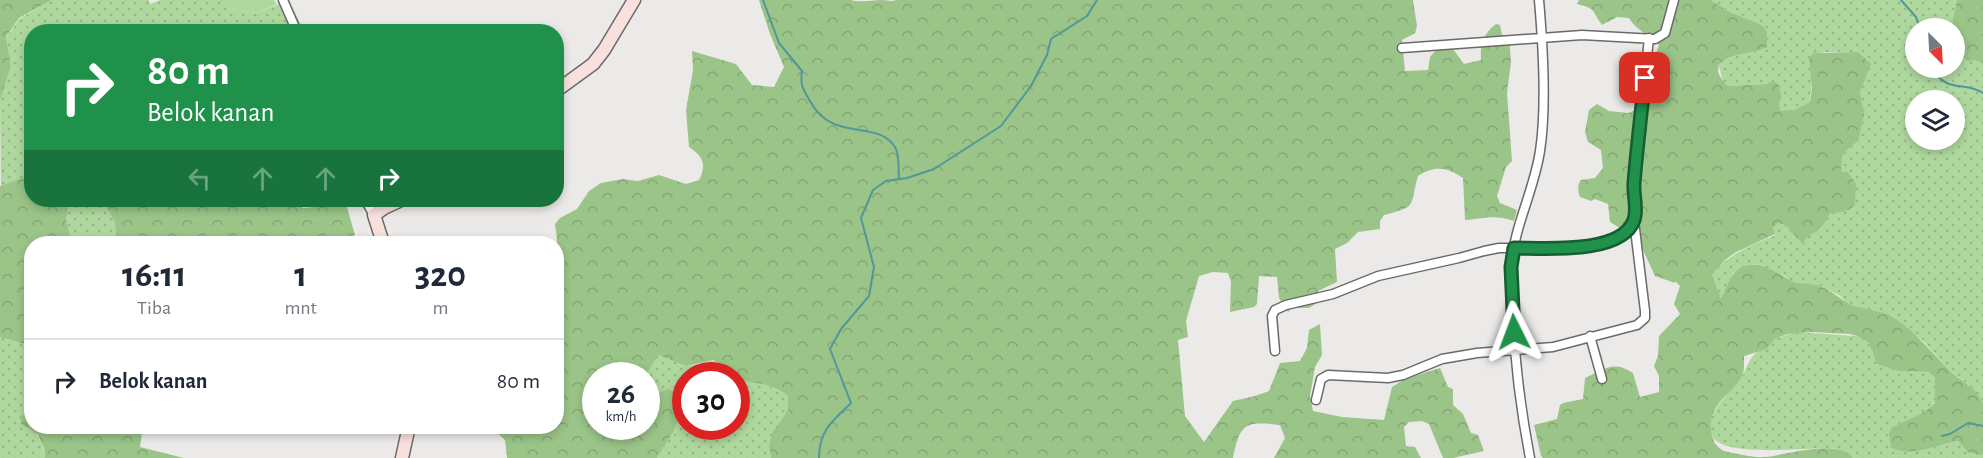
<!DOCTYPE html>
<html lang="id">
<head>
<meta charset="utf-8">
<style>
  :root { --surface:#fff; --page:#f6f6f7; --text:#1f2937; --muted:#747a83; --line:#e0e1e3 }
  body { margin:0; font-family:"Alegreya Sans",sans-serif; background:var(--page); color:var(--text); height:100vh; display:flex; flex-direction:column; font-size:22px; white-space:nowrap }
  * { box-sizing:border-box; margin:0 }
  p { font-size:20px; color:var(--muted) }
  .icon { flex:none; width:33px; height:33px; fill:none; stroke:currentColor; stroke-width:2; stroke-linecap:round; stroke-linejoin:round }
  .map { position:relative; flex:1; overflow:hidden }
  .details { position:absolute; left:24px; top:236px; width:540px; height:198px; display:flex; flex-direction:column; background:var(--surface); border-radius:24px; box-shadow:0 3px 9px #0003 }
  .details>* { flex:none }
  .banner { position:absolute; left:24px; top:24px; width:540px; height:183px; border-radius:24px; box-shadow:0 3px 9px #0003; background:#1f914b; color:#fff; overflow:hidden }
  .needle { width:39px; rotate:156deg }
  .fabs { position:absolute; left:1905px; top:18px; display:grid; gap:12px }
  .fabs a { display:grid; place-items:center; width:60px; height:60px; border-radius:50%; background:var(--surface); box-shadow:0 3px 9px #0003; font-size:30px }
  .speed { position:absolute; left:582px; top:362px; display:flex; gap:12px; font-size:30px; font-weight:700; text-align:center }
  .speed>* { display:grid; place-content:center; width:78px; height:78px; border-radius:50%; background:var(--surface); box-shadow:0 3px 9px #0003; line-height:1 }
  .speed small { font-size:15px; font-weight:400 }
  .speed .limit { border:9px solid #d22; background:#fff; color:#111 }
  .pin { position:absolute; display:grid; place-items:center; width:51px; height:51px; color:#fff; margin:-26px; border-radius:12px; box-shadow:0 3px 9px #0006 }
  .me { position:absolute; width:66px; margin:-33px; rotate:357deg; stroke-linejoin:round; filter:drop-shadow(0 0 4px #0008) }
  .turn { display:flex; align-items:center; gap:21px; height:126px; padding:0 24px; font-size:27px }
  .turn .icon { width:78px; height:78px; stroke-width:2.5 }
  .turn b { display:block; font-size:42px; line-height:51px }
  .lanes { display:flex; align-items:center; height:57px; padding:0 24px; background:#0003; justify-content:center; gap:30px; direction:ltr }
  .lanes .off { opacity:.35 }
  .eta { display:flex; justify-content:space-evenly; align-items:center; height:102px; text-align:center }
  .eta b { font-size:36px; font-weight:600; line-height:42px }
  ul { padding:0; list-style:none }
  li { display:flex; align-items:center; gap:18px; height:84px; padding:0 24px; border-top:2px solid var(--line) }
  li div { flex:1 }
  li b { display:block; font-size:22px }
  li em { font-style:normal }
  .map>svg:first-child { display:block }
  .grass { fill:url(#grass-dots); fill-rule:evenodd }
  .forest { fill:url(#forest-crowns) }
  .garden { fill:#afd89e }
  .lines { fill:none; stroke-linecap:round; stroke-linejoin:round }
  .stream { stroke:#51979b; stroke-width:2 }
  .minor-casing { stroke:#6c6a68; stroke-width:11 }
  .secondary-casing { stroke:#6c6a68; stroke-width:15 }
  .minor { stroke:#fff; stroke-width:8 }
  .secondary { stroke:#f8e0dd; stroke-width:12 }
  .route-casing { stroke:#145e31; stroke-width:15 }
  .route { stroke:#1f914b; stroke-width:10 }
</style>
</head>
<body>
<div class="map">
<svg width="1983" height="458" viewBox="0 0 1983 458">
  <defs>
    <pattern id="grass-dots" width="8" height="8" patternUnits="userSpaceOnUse" patternTransform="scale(1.5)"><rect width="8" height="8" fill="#afd89e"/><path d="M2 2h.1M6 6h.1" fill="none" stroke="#96b887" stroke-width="1.8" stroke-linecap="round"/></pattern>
    <pattern id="forest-crowns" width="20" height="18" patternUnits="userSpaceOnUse" patternTransform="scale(1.5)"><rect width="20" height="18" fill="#9ac488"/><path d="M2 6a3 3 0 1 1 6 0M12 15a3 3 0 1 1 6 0" fill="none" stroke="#84a774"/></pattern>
  </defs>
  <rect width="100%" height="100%" fill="#eceae8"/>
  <path class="grass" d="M 52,0 L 149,0 L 150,4 L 160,0 L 225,0 L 227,8 L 256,13 L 289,0 L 304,31 L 32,32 L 31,153 L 25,177 L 1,187 L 0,101 L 11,66 L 6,38 L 19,19 Z
    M 1711,0 L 1957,0 L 1951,28 L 1916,28 L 1916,68 L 1954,68 L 1955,39 L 1961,48 L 1983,64 L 1983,404 L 1969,385 L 1949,370 L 1924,342 L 1893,316 L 1870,312 L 1846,302 L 1840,296 L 1823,287 L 1791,281 L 1785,276 L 1760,265 L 1752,264 L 1745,266 L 1733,273 L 1721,300 L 1705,287 C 1721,256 1744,249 1775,235 L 1773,228 L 1778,223 L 1785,225 L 1803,243 C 1809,230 1824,226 1830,213 L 1837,213 L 1848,172 L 1841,171 L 1843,154 L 1859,140 L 1864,115 L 1860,101 L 1860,92 L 1862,85 L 1858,52 L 1822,52 L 1812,80 L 1810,102 L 1794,110 L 1788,112 L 1781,111 L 1779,104 L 1782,98 L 1779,85 L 1773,82 L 1766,84 L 1728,86 L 1723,81 L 1719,67 L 1722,61 L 1741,54 L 1750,21 L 1719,6 ZM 1916,100 L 1954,100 L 1954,140 L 1916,140 Z
    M 70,200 L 103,200 L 115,223 L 116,243 L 72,243 L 66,219 Z
    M 1795,332 L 1857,336 L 1869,343 L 1875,358 C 1884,362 1897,370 1907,371 C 1918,373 1925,369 1935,376 L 1935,402 L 1924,412 L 1892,427 L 1891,448 C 1914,458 1936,445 1959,441 C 1965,449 1970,454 1980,456 L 1983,454 L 1983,458 C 1951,458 1919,458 1887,458 C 1877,458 1863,458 1854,458 C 1847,456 1839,448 1830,448 C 1802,448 1722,458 1711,435 C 1706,418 1720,402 1730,391 C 1733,388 1737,385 1739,381 C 1749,368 1748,351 1767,349 L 1775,339 Z
    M 0,337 L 24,344 L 31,344 L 31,406 L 21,417 L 26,428 C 39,432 44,445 45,458 L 0,458 Z
    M 657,355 C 665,357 680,364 685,365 C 705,369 715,348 733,375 L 686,375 L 686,426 L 736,426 L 737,378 C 758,387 767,380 788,396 L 789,410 L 780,421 L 769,446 L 771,458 L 657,458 L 672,434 L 655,394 L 647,393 L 646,375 Z"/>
  <path class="forest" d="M 0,0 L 52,0 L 19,18 L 6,37 L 11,66 L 0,101 Z
    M 759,0 L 851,0 C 862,3 871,0 882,0 C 888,0 891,2 896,0 L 1413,0 L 1417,26 L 1415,33 L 1402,40 L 1405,71 L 1428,70 L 1430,57 L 1436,50 L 1453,49 L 1464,64 L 1481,60 C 1480,44 1483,34 1496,24 L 1500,25 L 1502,35 L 1509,37 L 1511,62 L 1507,93 L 1512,161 L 1506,167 L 1497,196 L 1500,203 L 1517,210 L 1514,221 C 1493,214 1485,219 1465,220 L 1463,178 C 1447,167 1435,165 1418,176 C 1409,207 1419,206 1384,215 L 1380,221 L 1380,229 L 1358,232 L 1347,243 L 1335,249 L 1337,282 L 1318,291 L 1317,303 L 1309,308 L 1292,308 L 1288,312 L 1279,298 L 1277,277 L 1259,276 L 1257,304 L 1254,307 L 1230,312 L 1231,282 L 1228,273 L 1213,272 L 1199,276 L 1186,321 L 1188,337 L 1178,340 L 1185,416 L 1204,442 L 1233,401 L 1255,396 L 1269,391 L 1280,363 L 1300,361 L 1307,348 L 1309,330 L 1320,324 L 1322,355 L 1315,367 L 1310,396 L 1313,411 L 1342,417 L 1384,420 L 1392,387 L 1405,379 L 1440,368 L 1448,387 L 1453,389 L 1453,405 L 1463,414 L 1471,433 L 1478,435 L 1484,451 L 1453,458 L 1443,458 L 1429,424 L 1422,421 L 1409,422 L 1404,427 L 1406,446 L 1415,447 L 1421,458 L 1274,458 L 1285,438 L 1280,425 C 1245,421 1240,423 1233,458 L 771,458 L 769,446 L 772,433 L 788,410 L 788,396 C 767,380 758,387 737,378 L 736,375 L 733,375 L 727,366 L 713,360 L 686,366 L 658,355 L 646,375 L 596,375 L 596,426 L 646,426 L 647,393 L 655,394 L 668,389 L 680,395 L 683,408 L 672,434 L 657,458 L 507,458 L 505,440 L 495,431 L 495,426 L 556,426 L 557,240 L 555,224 L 560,218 L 577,209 L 589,191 L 601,183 L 623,179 L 638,181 L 659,175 L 686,184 L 699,180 C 707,165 703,156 689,147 L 686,110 L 693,70 L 692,51 L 736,64 L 752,85 L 774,87 L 784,67 L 770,34 Z
    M 1579,0 L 1711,0 C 1726,12 1746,18 1763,26 L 1767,32 L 1767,47 C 1751,55 1696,55 1728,86 L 1766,84 L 1773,81 L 1779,85 L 1782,98 L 1779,104 L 1781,111 L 1794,110 L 1810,102 L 1812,88 L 1809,59 L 1813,53 L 1858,52 L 1871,64 L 1860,92 L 1864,115 L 1859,140 L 1843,154 L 1841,171 L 1848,172 L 1856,184 L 1855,205 C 1848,212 1840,213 1830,213 C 1827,219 1823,226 1818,230 C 1811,235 1807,235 1803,244 L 1785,225 L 1778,223 L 1773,228 L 1775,234 L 1736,252 L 1725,260 L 1712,275 L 1721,299 C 1728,286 1730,269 1748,265 C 1762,262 1778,273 1790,280 C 1797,284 1808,283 1816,285 C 1829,288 1837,297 1848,303 C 1861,310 1886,311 1895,318 C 1915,332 1931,351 1948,369 C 1959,380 1977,387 1983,404 C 1983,414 1983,443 1983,454 L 1980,456 L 1968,452 L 1958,441 C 1936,445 1914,458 1891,448 L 1889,434 L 1892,427 L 1924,412 L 1935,403 L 1935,377 L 1928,372 L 1899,371 L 1877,364 L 1869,343 L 1857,336 L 1850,334 L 1811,332 L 1787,334 L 1775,339 L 1767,349 L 1744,356 C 1744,364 1745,371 1741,378 C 1735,389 1723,396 1717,406 C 1707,420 1708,448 1728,452 C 1740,454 1753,458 1765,457 C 1787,455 1838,438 1853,458 L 1543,458 L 1541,456 L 1534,425 L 1557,419 L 1560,405 L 1563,403 L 1583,399 L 1585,378 C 1605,369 1613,360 1633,373 L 1640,397 L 1659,392 L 1659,376 L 1654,366 L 1658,356 L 1659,336 L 1680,314 L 1674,304 L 1680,286 L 1675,281 L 1675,283 L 1655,276 L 1638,239 L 1610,222 L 1608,204 L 1595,199 L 1591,201 L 1580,197 C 1578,192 1577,185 1581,180 L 1595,178 L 1603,168 L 1601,150 L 1588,142 L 1585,132 L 1589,110 L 1597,104 L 1609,111 L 1628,113 L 1643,107 C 1649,86 1651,65 1659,45 C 1650,36 1634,28 1629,18 L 1617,17 L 1602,25 C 1591,10 1597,9 1577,4 Z
    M 1957,0 L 1983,0 L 1983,64 L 1975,60 L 1968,61 L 1961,55 C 1961,45 1954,39 1954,28 L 1951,28 Z
    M 31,153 L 32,200 L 70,200 L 66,219 L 72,243 L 32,243 L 31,344 L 24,344 L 0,337 L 0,186 L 25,177 Z
    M 103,200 L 297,200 L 303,208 L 346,204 L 355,235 L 335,243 L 116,243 L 115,223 Z
    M 31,406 L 32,426 L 143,426 L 140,447 L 184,458 L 45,458 L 44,448 L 38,435 L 21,424 L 21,417 Z"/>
  <path class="garden" d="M 225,0 L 274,0 L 277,4 L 256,13 L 226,8 Z"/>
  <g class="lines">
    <path class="stream" d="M 763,0 L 779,43 L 802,71 C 800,86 803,89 810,101 C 833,144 876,118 895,147 C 900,155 898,169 899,179
      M 1901,0 L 1916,17 L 1920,28
      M 1932,68 C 1946,94 1966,81 1983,93
      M 1942,436 L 1950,434 L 1968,423 L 1983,426
      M 819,458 C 819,431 832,421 851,403 L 830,349 L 841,329 L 869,296 L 874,267 L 861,218 L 873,190 L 886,181 L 907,178 L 934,169 L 1001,126 L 1031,86 L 1047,55 L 1051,39 L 1087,16 L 1097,0"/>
    <g class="minor-casing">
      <path id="minor" d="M 283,0 L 297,32
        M 1402,48 L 1582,35 L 1655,39 L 1665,33 L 1674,0
        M 365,200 L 374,215
        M 1590,336 L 1602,379
        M 1275,351 L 1272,316 L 1275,310 L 1286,305 L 1333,294 L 1378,276 L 1459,258 L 1484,251 L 1499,248 L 1558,248 L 1593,245 L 1610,241 L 1625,232 L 1634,221 L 1634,182 L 1649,38
        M 1316,400 L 1321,379 L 1328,375 L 1388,378 L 1403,375 L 1442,359 L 1477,353 L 1553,347 L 1637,325 L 1645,318 L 1645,311 L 1634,221
        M 273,426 L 273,427
        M 1530,458 C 1521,411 1515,364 1513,317 C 1512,300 1510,283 1511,267 C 1514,226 1534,191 1540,151 C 1547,106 1543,46 1539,0"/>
    </g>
    <g class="secondary-casing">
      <path id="secondary" d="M 556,91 L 593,64 L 604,50 L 634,0
        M 383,243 L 374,215 L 384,208 L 401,200
        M 402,458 L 409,426"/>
    </g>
    <use href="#minor" class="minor"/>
    <use href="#secondary" class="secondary"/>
  </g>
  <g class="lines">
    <g class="route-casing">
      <path id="route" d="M 1514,332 L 1511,267 L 1514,248 C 1543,248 1622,255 1634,220 C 1638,209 1633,195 1634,183 C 1637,148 1641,113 1645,78"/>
    </g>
    <use href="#route" class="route"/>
  </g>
</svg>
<div class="fabs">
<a><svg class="needle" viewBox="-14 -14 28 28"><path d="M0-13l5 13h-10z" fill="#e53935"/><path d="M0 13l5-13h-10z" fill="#747a83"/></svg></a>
<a><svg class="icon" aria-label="layers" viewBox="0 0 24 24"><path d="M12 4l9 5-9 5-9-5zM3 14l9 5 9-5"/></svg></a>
</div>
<div class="speed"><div>26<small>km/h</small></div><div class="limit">30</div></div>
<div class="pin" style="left:1645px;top:78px;background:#d93025"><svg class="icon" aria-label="arrive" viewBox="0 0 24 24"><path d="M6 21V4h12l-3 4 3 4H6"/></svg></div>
<svg class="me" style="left:1514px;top:332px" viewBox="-20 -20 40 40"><path d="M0-17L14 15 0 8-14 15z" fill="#1f914b" stroke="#fff" stroke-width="4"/></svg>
<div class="banner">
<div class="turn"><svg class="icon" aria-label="right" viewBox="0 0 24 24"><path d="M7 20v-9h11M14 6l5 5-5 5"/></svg><div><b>80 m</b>Belok kanan</div></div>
<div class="lanes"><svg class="icon off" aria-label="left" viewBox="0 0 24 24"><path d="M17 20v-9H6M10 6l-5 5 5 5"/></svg><svg class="icon off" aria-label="ahead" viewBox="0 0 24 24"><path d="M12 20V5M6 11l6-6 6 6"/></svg><svg class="icon off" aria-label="ahead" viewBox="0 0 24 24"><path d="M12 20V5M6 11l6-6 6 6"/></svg><svg class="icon" aria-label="right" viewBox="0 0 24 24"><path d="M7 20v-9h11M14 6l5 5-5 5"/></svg></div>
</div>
<section class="details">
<div class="eta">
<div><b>16:11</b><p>Tiba</p></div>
<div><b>1</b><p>mnt</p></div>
<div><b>320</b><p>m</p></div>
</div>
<ul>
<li><svg class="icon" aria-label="right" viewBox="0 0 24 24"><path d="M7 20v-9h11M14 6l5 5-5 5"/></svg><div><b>Belok kanan</b></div><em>80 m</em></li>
</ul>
</section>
</div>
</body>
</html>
